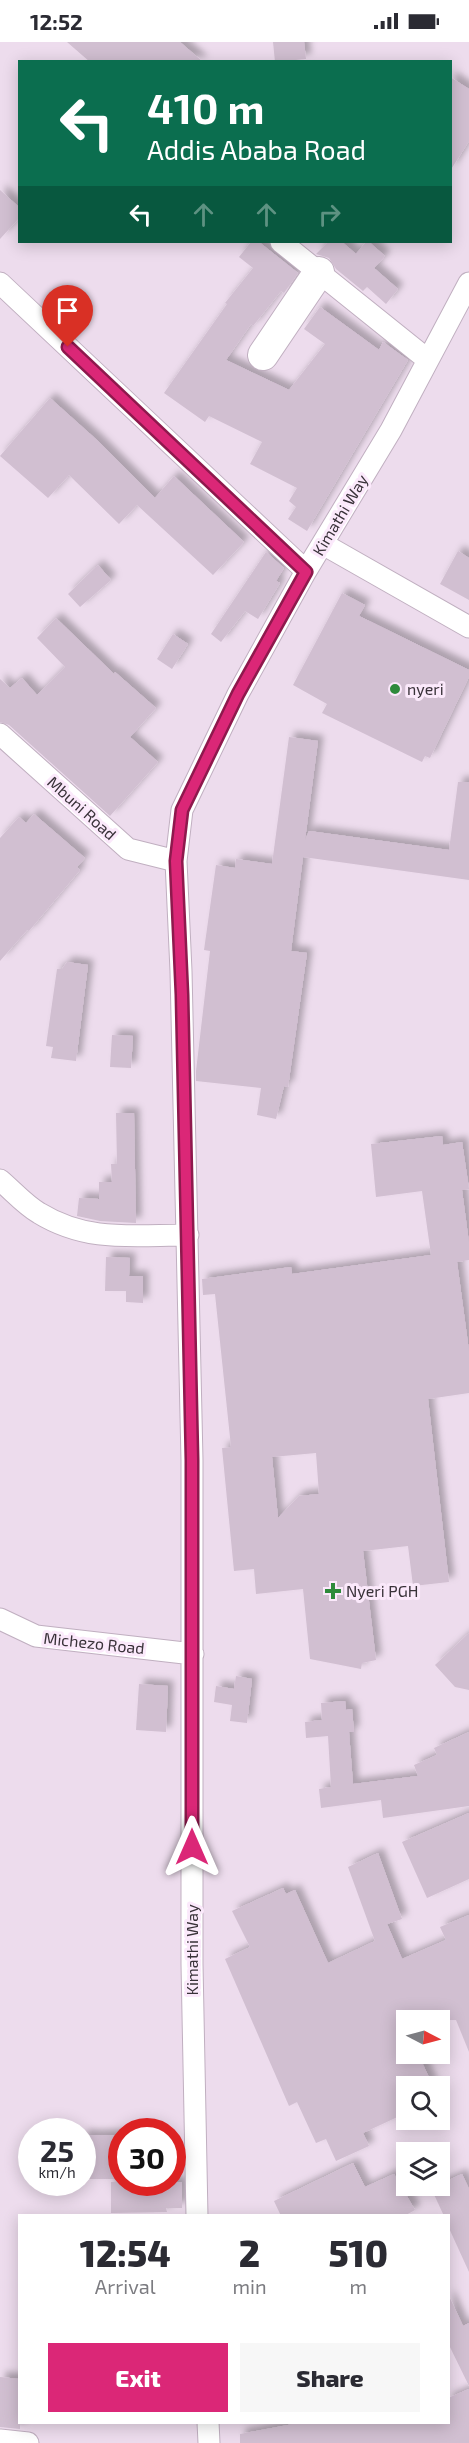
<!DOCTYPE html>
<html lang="en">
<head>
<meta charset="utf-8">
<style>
  :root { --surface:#fff; --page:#f7f7f7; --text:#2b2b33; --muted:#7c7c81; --accent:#db2777 }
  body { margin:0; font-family:"Exo 2",sans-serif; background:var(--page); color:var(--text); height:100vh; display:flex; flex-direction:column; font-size:22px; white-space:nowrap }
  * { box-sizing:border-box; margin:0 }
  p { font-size:20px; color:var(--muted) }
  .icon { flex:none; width:33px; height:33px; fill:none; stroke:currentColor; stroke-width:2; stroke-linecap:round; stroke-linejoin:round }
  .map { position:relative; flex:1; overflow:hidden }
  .panel { position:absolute; left:18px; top:2172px; width:432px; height:210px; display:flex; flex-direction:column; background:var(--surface); border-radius:0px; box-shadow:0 3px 15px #0003 }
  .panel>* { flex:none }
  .hud { position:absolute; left:18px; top:18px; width:434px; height:183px; border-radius:0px; box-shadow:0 3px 15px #0003; background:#0b6e4f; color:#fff; overflow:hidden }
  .needle { width:39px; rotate:96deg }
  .tools { position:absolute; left:396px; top:1968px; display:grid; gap:12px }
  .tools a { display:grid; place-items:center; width:54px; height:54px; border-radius:0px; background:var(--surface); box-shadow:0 3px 15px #0003; font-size:30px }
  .speed { position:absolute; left:18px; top:2076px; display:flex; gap:12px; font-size:30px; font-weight:700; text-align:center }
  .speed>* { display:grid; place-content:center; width:78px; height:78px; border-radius:50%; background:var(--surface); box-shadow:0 3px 15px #0003; line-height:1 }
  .speed small { font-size:15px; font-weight:400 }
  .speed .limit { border:9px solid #d22; background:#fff; color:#111 }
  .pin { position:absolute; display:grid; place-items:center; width:51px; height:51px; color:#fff; margin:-62px -26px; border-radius:50% 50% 50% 0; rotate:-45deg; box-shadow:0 0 6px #0007 }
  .pin .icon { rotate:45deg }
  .me { position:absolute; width:66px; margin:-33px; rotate:0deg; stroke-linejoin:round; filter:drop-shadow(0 0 4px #0008) }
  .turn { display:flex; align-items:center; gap:21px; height:126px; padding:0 30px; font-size:27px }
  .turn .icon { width:78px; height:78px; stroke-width:2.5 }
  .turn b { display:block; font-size:42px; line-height:51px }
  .lanes { display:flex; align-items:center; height:57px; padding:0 30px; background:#0003; justify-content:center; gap:30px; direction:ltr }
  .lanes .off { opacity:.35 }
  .eta { display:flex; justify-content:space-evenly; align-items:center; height:102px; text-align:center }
  .eta b { font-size:36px; font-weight:800; line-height:42px }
  .button { display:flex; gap:12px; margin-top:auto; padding:12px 30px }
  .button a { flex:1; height:69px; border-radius:0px; background:var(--accent); color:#fff; font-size:24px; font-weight:800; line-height:69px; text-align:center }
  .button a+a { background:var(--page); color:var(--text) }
  .status { display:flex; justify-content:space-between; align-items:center; height:42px; padding:0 30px; background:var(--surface); direction:ltr }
  .status svg { height:16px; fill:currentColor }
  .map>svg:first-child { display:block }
  .building { fill:#d1bfd1; fill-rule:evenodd; filter:url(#shadow) }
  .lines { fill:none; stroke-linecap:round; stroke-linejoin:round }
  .street-casing { stroke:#c0afc0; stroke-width:23 }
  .secondary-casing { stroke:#c0afc0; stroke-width:32 }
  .street { stroke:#fff; stroke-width:21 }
  .secondary { stroke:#fff; stroke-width:30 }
  .route-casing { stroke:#8e194d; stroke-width:15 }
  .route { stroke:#db2777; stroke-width:10 }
  .poi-dot { fill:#2e8a3b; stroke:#fbe9fb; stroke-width:2 }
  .labels { text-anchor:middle; stroke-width:6; stroke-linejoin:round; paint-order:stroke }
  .street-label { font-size:16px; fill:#393239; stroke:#fbe9fb }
  .poi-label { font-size:16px; fill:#393239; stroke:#fbe9fb; text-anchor:start }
</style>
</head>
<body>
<div class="status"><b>12:52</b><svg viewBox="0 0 49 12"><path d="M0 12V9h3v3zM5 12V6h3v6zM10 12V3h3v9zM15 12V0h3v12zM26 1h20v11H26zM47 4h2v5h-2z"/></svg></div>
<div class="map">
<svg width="469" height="2401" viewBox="0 0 469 2401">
  <defs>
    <filter id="shadow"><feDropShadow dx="5.5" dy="-5.5" stdDeviation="3" flood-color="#0004"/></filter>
  </defs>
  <rect width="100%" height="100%" fill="#eddced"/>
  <path class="building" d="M 67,0 L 180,0 L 203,20 L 90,20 Z
    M 273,0 L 304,0 L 306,17 L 275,20 Z
    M 450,35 L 469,47 L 469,99 L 450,129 Z
    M 0,148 L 20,166 L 20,175 L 0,197 Z
    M 251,200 L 259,200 L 298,231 L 284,251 L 281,249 L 253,284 L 251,282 L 226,318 L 289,348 L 325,302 L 304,287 L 320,265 L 379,308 L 383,300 L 408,318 L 307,489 L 288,477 L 296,465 L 289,459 L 297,446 L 250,422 L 262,400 L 209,374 L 205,380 L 164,351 L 227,262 L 225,261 L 253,226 L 239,215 Z
    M 328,200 L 342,200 L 356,212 L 366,200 L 369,200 L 385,214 L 374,226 L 398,247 L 386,262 L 367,245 L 363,249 L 336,227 L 329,216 L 316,212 Z
    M 50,356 L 98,399 L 155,456 L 174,434 L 244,500 L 213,533 L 137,463 L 119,482 L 69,433 L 48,456 L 0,414 Z
    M 458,509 L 469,516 L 469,558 L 440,542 Z
    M 266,510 L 284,526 L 276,539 L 280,541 L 258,577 L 245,569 L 221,600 L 211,592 Z
    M 98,523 L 111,538 L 80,565 L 68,552 Z
    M 342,551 L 365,563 L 359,574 L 469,628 L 469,635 L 430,716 L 425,714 L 422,720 L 322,671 L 327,662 L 293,643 Z
    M 56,576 L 114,632 L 115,630 L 156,666 L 130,695 L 158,720 L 110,774 L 9,683 L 0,680 L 0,637 L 10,646 L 22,636 L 37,653 L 65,625 L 37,596 Z
    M 173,592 L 188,602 L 172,627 L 157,617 Z
    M 289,695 L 318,699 L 305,798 L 309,789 L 449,808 L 458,740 L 469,740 L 469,838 L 303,815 L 291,909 L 307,911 L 288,1045 L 284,1044 L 276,1077 L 257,1073 L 261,1046 L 196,1039 L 196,1029 L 210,909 L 204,908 L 216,823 L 235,826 L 236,817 L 272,822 Z
    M 34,772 L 85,816 L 77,825 L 80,828 L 29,889 L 27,888 L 0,919 L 0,796 L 19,775 L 26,781 Z
    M 67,920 L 88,923 L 76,1019 L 51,1016 L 53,1005 L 46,1004 L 57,927 L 62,927 Z
    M 112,993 L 133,994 L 131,1026 L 110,1025 Z
    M 116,1071 L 134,1071 L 136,1181 L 100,1179 L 77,1174 L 79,1156 L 99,1157 L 99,1140 L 112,1140 L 111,1122 L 117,1122 Z
    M 442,1094 L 443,1103 L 462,1100 L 469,1147 L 462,1148 L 469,1201 L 469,1218 L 457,1220 L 469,1309 L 469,1351 L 428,1357 L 449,1540 L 413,1544 L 408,1504 L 363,1509 L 376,1618 L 362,1621 L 361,1627 L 310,1617 L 303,1547 L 256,1552 L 254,1527 L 234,1529 L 222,1406 L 231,1405 L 215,1252 L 203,1253 L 202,1237 L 291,1225 L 292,1232 L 431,1213 L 422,1149 L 376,1155 L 371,1102 ZM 316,1411 L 319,1452 L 299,1454 L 278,1476 L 272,1415 Z
    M 106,1215 L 130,1216 L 129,1234 L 143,1234 L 143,1261 L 126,1260 L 126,1249 L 105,1249 Z
    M 469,1591 L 469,1648 L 455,1645 L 435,1623 Z
    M 236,1634 L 252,1637 L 247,1681 L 230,1679 L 232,1663 L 214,1660 L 216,1644 L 234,1647 Z
    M 139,1642 L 168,1644 L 166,1690 L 136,1688 Z
    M 345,1659 L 346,1668 L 352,1667 L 354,1690 L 349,1690 L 353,1742 L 418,1734 L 414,1723 L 437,1713 L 434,1706 L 469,1690 L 469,1764 L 383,1776 L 381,1758 L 321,1766 L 319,1747 L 331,1745 L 328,1694 L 306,1696 L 305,1680 L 322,1678 L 321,1661 Z
    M 469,1771 L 469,1837 L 427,1856 L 402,1800 Z
    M 378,1811 L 402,1877 L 387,1882 L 402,1917 L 446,1898 L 440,1885 L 469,1873 L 469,2010 L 456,1978 L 403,1978 L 406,1986 L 406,2012 L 418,2012 L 433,2044 L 406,2044 L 406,2071 L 363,2091 L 369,2104 L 336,2119 L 326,2097 L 316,2101 L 297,2060 L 289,2064 L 225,1917 L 250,1905 L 232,1869 L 283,1846 L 286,1852 L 295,1848 L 328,1921 L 375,1899 L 348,1825 Z
    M 82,2093 L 122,2093 L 122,2137 L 82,2137 Z
    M 353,2121 L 365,2145 L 394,2132 L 415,2168 L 404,2174 L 281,2174 L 274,2159 Z
    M 462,2132 L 469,2147 L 469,2230 L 448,2184 L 448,2174 L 444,2174 L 431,2146 Z
    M 111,2140 L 182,2140 L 182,2166 L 166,2166 L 167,2170 L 111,2171 Z
    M 448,2252 L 463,2284 L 469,2281 L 469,2344 L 448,2301 Z
    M 0,2335 L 20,2337 L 20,2387 L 0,2385 Z
    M 469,2347 L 469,2401 L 240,2401 L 240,2392 L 304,2380 L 448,2380 L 448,2356 Z"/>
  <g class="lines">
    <g class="street-casing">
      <path id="street" d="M 281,200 L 428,318
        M 0,241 L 306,529
        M 323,502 L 469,585
        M 0,692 L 128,807 L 176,819
        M 0,1138 C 13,1149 25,1163 39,1171 C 88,1201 134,1193 188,1193
        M 0,1577 L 36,1594 L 193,1612
        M 197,2174 L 192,1922 L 192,1418 L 181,929 L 176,819 L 182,768 L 238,652 L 306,529 L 391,388 L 469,241
        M 208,2380 L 209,2401
        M 0,2398 L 28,2401"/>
    </g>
    <g class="secondary-casing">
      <path id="secondary" d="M 263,313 L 319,230"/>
    </g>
    <use href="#street" class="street"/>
    <use href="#secondary" class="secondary"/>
  </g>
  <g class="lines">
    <g class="route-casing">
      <path id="route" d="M 68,305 L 306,530 L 238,652 L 182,768 L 176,819 L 182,953 L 192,1418 L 192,1805"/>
    </g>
    <use href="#route" class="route"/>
  </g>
  <g class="poi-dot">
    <circle cx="395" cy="647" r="6"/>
    <path d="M330 1540h6v6h6v6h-6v6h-6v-6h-6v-6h6z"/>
  </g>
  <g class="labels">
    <g class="street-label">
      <text transform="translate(340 473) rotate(-59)" y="6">Kimathi Way</text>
      <text transform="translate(82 766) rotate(42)" y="6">Mbuni Road</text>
      <text transform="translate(94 1601) rotate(6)" y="6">Michezo Road</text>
      <text transform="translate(192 1908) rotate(-90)" y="6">Kimathi Way</text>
    </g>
    <g class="poi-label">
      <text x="407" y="653">nyeri</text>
      <text x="346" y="1555">Nyeri PGH</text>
    </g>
  </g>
</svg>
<div class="tools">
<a><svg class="needle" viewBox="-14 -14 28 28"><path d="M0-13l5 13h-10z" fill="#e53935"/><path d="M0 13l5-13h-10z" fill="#7c7c81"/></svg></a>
<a><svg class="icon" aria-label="search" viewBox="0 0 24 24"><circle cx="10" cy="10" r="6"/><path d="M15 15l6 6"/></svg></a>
<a><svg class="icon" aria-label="layers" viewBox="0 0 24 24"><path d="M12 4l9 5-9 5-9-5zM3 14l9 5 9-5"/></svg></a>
</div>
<div class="speed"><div>25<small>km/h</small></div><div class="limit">30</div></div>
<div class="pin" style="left:68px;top:305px;background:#d93025"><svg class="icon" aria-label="arrive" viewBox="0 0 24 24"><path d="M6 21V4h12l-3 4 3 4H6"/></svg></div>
<svg class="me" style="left:192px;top:1805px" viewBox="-20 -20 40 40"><path d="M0-17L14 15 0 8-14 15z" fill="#db2777" stroke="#fff" stroke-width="4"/></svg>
<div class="hud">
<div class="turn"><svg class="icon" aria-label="left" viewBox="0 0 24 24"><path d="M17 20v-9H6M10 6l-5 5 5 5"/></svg><div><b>410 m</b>Addis Ababa Road</div></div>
<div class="lanes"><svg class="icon" aria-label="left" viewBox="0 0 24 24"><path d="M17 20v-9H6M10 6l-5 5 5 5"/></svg><svg class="icon off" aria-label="ahead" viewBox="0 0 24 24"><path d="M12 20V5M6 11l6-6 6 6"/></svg><svg class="icon off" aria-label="ahead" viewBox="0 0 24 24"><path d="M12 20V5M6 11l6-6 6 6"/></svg><svg class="icon off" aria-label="right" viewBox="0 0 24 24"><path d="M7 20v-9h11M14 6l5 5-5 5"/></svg></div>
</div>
<section class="panel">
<div class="eta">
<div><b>12:54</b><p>Arrival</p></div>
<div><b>2</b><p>min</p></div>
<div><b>510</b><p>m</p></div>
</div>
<div class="button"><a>Exit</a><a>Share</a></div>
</section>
</div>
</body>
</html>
